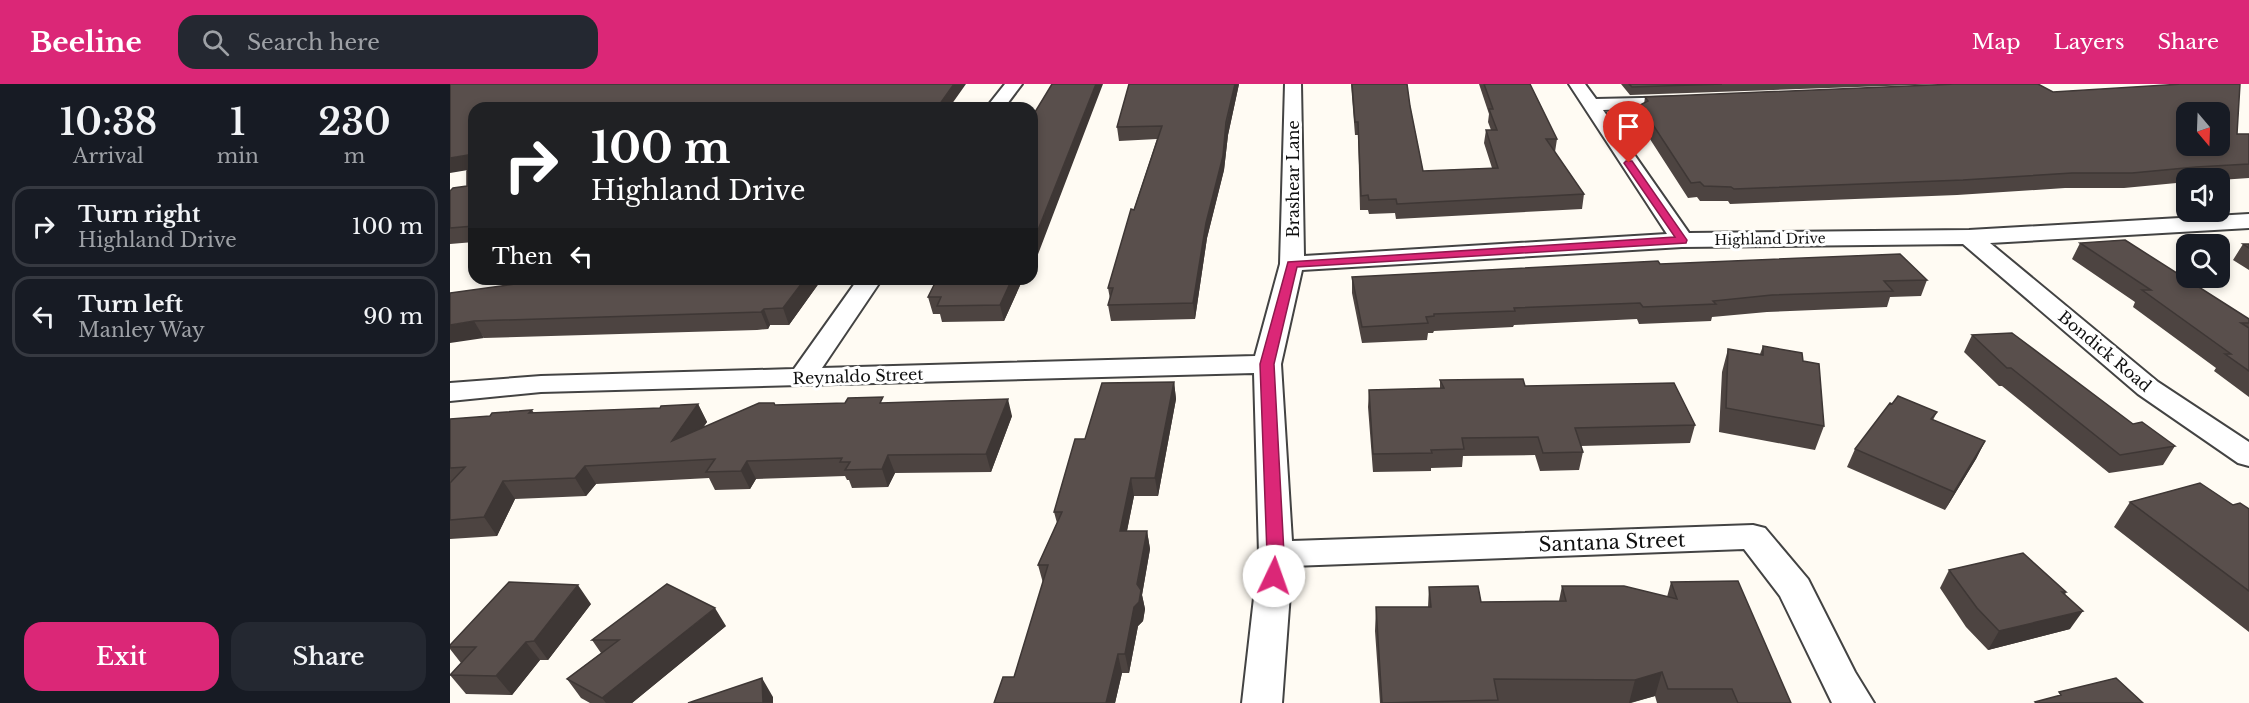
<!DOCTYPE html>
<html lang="en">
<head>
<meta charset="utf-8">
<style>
  :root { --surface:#171b24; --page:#242831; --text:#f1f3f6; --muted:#9ea1a6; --line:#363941; --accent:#db2777 }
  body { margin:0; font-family:"Libre Baskerville",serif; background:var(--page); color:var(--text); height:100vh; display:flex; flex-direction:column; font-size:22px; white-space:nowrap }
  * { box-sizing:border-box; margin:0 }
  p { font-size:20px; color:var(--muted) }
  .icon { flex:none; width:33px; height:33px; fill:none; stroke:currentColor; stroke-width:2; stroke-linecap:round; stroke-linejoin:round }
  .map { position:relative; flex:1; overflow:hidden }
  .drawer { display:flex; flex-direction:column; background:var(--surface); width:450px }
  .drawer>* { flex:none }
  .guide { position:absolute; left:18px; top:18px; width:570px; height:183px; border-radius:18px; box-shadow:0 3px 9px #0003; background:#202124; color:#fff; overflow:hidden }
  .needle { width:39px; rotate:161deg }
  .fabs { position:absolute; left:1726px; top:18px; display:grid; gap:12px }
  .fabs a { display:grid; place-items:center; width:54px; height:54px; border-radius:12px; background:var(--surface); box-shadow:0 3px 9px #0003; font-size:30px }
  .pin { position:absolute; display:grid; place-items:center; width:51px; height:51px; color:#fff; margin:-62px -26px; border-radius:50% 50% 50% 0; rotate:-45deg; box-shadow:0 0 6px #0007 }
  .pin .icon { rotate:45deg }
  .me { position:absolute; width:66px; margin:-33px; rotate:3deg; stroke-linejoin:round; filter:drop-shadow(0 0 4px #0008) }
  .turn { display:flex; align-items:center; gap:21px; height:126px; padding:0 24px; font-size:27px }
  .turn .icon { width:78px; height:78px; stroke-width:2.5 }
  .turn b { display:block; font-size:42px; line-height:51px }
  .then { display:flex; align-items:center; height:57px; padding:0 24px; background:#0003; gap:12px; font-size:22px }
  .eta { display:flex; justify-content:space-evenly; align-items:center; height:102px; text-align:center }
  .eta b { font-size:36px; font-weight:600; line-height:42px }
  .button { display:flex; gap:12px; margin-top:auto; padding:12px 24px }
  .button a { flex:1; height:69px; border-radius:18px; background:var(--accent); color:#fff; font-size:24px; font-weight:600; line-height:69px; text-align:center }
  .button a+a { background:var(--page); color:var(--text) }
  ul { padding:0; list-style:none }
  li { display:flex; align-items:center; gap:18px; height:81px; margin:0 12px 9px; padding:0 12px; border:3px solid var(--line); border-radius:18px }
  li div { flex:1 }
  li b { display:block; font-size:22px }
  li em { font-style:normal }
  header { display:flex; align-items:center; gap:36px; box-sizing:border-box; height:84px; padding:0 30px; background:var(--accent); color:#fff }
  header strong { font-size:28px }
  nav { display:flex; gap:33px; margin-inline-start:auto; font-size:21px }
  .search { width:420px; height:54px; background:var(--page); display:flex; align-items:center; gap:15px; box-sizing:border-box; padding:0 21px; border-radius:18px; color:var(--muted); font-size:22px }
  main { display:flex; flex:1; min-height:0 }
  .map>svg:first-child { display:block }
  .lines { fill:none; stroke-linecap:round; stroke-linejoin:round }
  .street-casing { stroke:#434343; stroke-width:4 }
  .street { fill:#fff; fill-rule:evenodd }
  .wall { fill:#4d4441 }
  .shaded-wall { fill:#3e3735 }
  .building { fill:#594f4c; stroke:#3e3735; stroke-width:1.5; fill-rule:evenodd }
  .route { fill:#db2777; stroke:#8e194d; stroke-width:1.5 }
  .labels { text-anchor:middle; stroke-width:6; stroke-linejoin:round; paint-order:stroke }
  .far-street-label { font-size:14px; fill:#101010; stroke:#fff }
  .street-label { font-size:16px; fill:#101010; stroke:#fff }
  .near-street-label { font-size:20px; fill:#101010; stroke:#fff }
</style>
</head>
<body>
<header>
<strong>Beeline</strong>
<div class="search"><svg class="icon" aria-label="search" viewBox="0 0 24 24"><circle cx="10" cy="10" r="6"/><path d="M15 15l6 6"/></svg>Search here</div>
<nav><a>Map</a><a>Layers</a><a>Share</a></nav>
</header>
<main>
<section class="drawer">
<div class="eta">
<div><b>10:38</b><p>Arrival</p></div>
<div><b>1</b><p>min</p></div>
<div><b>230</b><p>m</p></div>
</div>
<ul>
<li><svg class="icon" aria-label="right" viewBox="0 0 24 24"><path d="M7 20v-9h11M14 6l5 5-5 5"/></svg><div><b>Turn right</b><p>Highland Drive</p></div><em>100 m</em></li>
<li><svg class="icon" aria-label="left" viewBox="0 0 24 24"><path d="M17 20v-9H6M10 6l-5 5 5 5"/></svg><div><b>Turn left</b><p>Manley Way</p></div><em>90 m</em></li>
</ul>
<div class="button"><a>Exit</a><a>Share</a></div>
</section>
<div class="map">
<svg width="1799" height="619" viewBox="0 0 1799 619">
  <rect width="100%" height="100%" fill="#fffbf3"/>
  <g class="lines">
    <g class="street-casing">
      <path id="street" d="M 555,0 L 572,0 L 554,24 L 536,24 Z
        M 835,0 L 851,0 L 854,172 L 1217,150 L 1119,0 L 1135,0 L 1146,15 L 1237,13 L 1240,17 L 1237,21 L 1231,22 L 1153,26 L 1239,149 L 1519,146 L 1799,130 L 1799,144 L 1540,159 L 1708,298 L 1799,358 L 1799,382 L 1788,379 L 1688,310 L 1513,160 L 1232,163 L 852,186 L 831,280 L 842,457 L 1303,441 L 1315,444 L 1358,495 L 1405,588 L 1424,619 L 1382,619 L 1330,512 L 1294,465 L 842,482 L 832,619 L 792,619 L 809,470 L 804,289 L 91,308 L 0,317 L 0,299 L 91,292 L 344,285 L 408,195 L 432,195 L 372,284 L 805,272 L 830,180 Z"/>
    </g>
    <use href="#street" class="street"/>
  </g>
  <path class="wall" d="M 679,0 L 789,0 L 778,51 L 774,86 L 757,154 L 745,235 L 661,237 L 658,221 L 660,215 L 658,204 L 707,55 L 669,57 L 667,43 Z
    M 901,0 L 957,0 L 960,22 L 973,87 L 1042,84 L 1034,59 L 1036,46 L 1041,46 L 1038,38 L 1039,30 L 1029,0 L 1080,0 L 1107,55 L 1105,68 L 1134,110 L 1132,125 L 946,135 L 945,129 L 919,130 L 918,126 L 910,126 L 908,51 L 905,51 Z
    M 1171,0 L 1494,0 L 1180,11 Z
    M 1603,8 L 1787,50 L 1799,50 L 1799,94 L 1770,96 L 1770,94 L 1737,94 L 1737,98 L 1674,104 L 1615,104 L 1507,111 L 1280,120 L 1278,117 L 1250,117 L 1247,113 L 1238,114 L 1187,35 L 1190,21 L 1194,20 L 1195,13 Z
    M 24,24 L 24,158 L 0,160 L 0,107 L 17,102 L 18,86 Z
    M 1630,159 L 1799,235 L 1799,313 L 1764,287 L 1766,284 L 1683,223 L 1685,218 L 1622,175 Z
    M 1793,160 L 1799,160 L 1799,186 L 1783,176 Z
    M 1210,180 L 1477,196 L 1471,212 L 1440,213 L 1437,223 L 1317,228 L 1262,233 L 1261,237 L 1189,240 L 1187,235 L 1064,241 L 1063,243 L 984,247 L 983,249 L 978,249 L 977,256 L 912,259 L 902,209 L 902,193 Z
    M 198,195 L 372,195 L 339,241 L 320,241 L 318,245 L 307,246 L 34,254 L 0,209 L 97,199 Z
    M 487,195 L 579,195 L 578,196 L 572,197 L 554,237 L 492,238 L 490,230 L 483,230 L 478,213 Z
    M 1522,251 L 1683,340 L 1725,362 L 1713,381 L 1659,389 L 1552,302 L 1549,302 L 1514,268 Z
    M 1313,262 L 1374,342 L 1365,366 L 1269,348 L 1272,288 L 1278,265 L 1310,270 Z
    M 990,296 L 1075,302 L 1245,341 L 1240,359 L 1131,362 L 1133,368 L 1129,386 L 1090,387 L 1085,371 L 1013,372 L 1012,383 L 981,384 L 981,387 L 923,388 L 918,323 L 919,306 L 990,304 Z
    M 724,298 L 726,315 L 708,412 L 684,412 L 677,447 L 697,447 L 700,465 L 692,511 L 695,525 L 693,537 L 688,542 L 679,589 L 672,589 L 665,619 L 544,619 L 564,593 L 593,499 L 588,481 L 607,439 L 604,428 L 635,355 Z
    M 434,319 L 562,332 L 541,388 L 445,389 L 438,403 L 402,404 L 399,396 L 397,396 L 395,392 L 306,395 L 300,405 L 265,406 L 259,394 L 146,400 L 136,412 L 65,415 L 47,452 L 0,455 L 0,335 L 40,332 L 82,326 L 84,329 L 210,324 L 248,320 L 257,338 L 252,344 L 325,321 Z
    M 1487,328 L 1483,336 L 1535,357 L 1526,375 L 1495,426 L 1397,383 L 1405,365 Z
    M 1680,418 L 1783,421 L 1799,425 L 1799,548 L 1664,443 Z
    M 1499,486 L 1616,508 L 1615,511 L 1620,545 L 1538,566 L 1516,543 L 1490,504 Z
    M 1221,498 L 1341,619 L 1207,619 L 1205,612 L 1181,619 L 930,619 L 925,547 L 926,523 L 978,523 L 979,503 L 1031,518 L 1109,517 L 1112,502 L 1217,513 Z
    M 141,520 L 98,576 L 90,576 L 62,611 L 16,610 L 0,591 L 11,579 L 0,565 L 0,561 Z
    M 276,542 L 182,619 L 140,619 L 131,614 L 117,595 L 151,569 L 142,556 Z"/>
  <path class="shaded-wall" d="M 504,0 L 516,0 L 499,24 L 487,24 Z
    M 646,0 L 653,0 L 582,186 L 582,161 Z
    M 785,0 L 789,0 L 778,51 L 774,86 L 757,154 L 745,235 L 743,219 L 756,139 Z
    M 24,70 L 24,85 L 0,89 L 0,74 Z
    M 355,195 L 372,195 L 339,241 L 333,224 Z
    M 562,195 L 572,195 L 572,197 L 554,237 L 550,221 Z
    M 314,225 L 320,241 L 318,245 L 311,228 Z
    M 24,237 L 34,254 L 0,259 L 0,241 Z
    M 724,298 L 726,315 L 708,412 L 705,394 Z
    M 558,315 L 562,332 L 541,388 L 536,370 Z
    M 248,320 L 257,338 L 232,375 L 222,357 Z
    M 1535,357 L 1526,375 L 1495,426 L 1504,408 Z
    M 438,371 L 445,389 L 438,403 L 432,385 Z
    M 297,377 L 306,395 L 300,405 L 291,387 Z
    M 135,382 L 146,400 L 136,412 L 125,394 Z
    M 681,394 L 684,412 L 673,466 L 670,447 Z
    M 53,397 L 65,415 L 47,452 L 34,433 Z
    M 697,447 L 700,465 L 692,511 L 695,525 L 693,537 L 688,542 L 679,589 L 675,570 Z
    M 128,501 L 141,520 L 98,576 L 84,557 Z
    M 265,524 L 276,542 L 182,619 L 156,619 L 152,614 Z
    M 1633,527 L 1620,545 L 1538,566 L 1549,547 Z
    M 76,558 L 90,576 L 62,611 L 46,592 Z
    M 668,570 L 672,589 L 665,619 L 656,619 Z
    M 1212,588 L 1205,612 L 1179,619 L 1185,596 Z
    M 312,594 L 323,613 L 323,619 L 313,619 Z"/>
  <path class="building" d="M 0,0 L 504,0 L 487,24 L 24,24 L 24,70 L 0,74 Z
    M 602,0 L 646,0 L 582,161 L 582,33 Z
    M 679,0 L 785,0 L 776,38 L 773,72 L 756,139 L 743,219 L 658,221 L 663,204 L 658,204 L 681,125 L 684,126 L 712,42 L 667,43 Z
    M 902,0 L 957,0 L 960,22 L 973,87 L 1048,84 L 1036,46 L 1047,46 L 1039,25 L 1043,25 L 1034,0 L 1080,0 L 1107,55 L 1096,55 L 1134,110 L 947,120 L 946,115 L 919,116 L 918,111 L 911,112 L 908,38 L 905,38 Z
    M 1179,0 L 1272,0 L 1182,3 Z
    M 1506,0 L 1588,0 L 1603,8 L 1732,0 L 1790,0 L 1787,50 L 1799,50 L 1799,80 L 1746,83 L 1682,89 L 1622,89 L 1513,96 L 1284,105 L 1281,103 L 1254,102 L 1250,98 L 1241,99 L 1190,21 L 1198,17 L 1195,13 ZM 1737,28 L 1770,28 L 1770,62 L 1737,62 Z
    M 24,79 L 24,142 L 0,144 L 0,107 L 3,104 L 17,102 L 17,87 Z
    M 1675,156 L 1799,235 L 1799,239 L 1791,239 L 1799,244 L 1799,287 L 1775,270 L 1781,270 L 1692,206 L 1701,206 L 1630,159 Z
    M 1793,160 L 1799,160 L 1799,164 Z
    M 1450,170 L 1477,196 L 1434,197 L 1443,207 L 1322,211 L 1263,217 L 1266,220 L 1193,223 L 1190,219 L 1064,224 L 1065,227 L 984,230 L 984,232 L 976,233 L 978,239 L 912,243 L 902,193 L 1208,177 L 1210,180 Z
    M 198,195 L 355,195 L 333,224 L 314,225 L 311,228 L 24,237 L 0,241 L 0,209 L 95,196 L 93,199 Z
    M 487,195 L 562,195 L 550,221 L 487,222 L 491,213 L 478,213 Z
    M 1562,249 L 1683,340 L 1692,338 L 1725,362 L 1670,371 L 1561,284 L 1557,284 L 1522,251 Z
    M 1313,262 L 1352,269 L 1353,277 L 1369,280 L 1374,342 L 1276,324 L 1278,265 L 1313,271 Z
    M 1073,295 L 1075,302 L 1224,299 L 1245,341 L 1125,344 L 1133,368 L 1093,369 L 1088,353 L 1012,354 L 1014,365 L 981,366 L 982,369 L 923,370 L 919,306 L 994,304 L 990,296 Z
    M 724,298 L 705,394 L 681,394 L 670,447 L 697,447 L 687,500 L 691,506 L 689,518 L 684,523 L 675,570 L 668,570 L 656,619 L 544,619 L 553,593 L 564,593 L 598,481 L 588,481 L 612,428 L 604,428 L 625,355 L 635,355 L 652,299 Z
    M 1448,312 L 1487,328 L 1481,335 L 1535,357 L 1504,408 L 1405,365 L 1440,319 L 1442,320 Z
    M 433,313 L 430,319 L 558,315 L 536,370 L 438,371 L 432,385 L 395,386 L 400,378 L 390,378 L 392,374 L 297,377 L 291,387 L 256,388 L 265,375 L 135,382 L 125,394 L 53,397 L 34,433 L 0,436 L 0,399 L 15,383 L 0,384 L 0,335 L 40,332 L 42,329 L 82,326 L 79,329 L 210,324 L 211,322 L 248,320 L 222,357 L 309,319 L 324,319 L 325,321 L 395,319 L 398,314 Z
    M 1750,399 L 1783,421 L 1790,419 L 1799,425 L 1799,507 L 1680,418 Z
    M 1573,469 L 1616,508 L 1612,508 L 1633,527 L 1549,547 L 1527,524 L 1499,486 Z
    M 1288,497 L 1341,619 L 1288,619 L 1282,605 L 1218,605 L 1212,588 L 1185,596 L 1044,595 L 1048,616 L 932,619 L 926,523 L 981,523 L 979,503 L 1028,502 L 1031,518 L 1116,517 L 1112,502 L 1174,502 L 1227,515 L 1221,498 Z
    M 59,498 L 128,501 L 84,557 L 76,558 L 46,592 L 0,591 L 26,563 L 0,563 L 0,561 Z
    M 217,500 L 265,524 L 152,614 L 117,595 L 169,556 L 142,556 Z
    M 312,594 L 313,619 L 238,619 Z
    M 1666,594 L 1693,619 L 1586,619 L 1585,618 L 1611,611 L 1609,608 Z"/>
  <path class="route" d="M 1176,77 L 1182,77 L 1237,156 L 1236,159 L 847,183 L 824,280 L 834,470 L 830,496 L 824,498 L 818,496 L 815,492 L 817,470 L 810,280 L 838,178 L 1225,153 L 1174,79 Z"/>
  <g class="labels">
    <g class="far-street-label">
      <text transform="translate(1320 155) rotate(-1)" y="5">Highland Drive</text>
    </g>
    <g class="street-label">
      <text transform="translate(843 95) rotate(-90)" y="6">Brashear Lane</text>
      <text transform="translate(1655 267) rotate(40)" y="6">Bondick Road</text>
      <text transform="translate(408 292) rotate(-2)" y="6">Reynaldo Street</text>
    </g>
    <g class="near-street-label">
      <text transform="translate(1162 458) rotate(-2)" y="7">Santana Street</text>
    </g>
  </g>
</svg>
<div class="fabs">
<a><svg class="needle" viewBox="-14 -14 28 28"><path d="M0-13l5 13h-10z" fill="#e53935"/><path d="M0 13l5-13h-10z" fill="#9ea1a6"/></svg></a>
<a><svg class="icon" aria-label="sound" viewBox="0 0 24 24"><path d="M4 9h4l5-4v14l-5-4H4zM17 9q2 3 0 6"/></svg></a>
<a><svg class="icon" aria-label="search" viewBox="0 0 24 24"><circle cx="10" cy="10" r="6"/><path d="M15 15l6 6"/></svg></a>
</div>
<div class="pin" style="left:1179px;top:79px;background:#d93025"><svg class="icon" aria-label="arrive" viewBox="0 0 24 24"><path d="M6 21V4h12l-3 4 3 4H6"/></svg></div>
<svg class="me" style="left:824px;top:492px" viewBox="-20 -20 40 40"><circle r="19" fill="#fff"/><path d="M0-13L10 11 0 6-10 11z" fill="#db2777"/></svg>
<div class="guide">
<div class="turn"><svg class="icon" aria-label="right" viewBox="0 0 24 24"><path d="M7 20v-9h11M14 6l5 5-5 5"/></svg><div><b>100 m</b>Highland Drive</div></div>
<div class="then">Then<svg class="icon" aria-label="left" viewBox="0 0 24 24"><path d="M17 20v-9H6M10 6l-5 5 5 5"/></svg></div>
</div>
</div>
</main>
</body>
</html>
